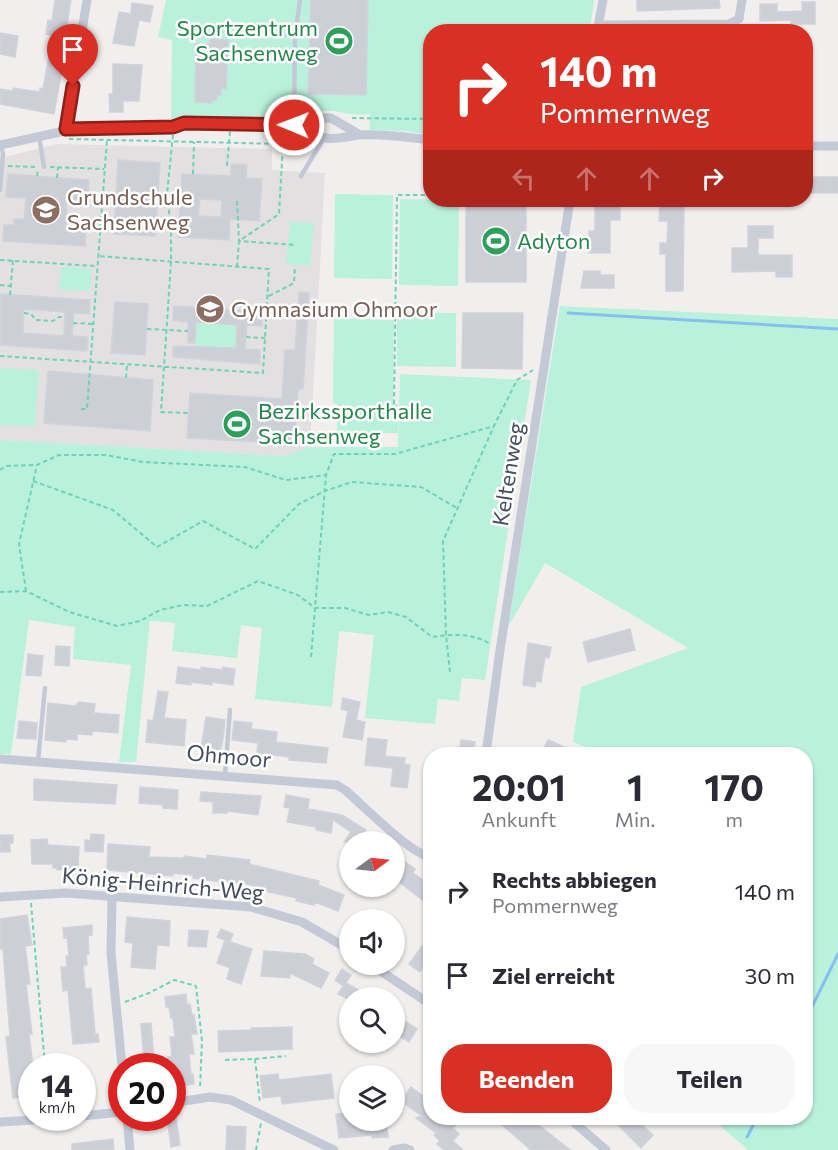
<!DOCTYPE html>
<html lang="de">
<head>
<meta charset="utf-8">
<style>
  :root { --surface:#fff; --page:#f7f7f7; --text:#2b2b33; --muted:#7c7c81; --accent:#d93025 }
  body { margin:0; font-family:Commissioner,sans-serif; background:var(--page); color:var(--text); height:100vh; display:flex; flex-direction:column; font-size:22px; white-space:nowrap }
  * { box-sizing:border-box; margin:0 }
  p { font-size:20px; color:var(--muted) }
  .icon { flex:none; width:33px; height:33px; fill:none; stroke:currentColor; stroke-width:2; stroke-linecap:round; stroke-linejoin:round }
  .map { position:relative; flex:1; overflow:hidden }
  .side { position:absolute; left:423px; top:747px; width:390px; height:378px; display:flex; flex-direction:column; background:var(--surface); border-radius:24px; box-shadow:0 2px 4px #0004 }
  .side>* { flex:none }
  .guide { position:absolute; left:423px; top:24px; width:390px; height:183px; border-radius:24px; box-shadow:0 2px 4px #0004; background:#d93025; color:#fff; overflow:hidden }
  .needle { width:39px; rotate:75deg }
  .fabs { position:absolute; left:339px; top:831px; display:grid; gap:12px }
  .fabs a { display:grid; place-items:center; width:66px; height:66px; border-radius:50%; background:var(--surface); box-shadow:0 2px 4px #0004; font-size:30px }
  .speed { position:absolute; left:18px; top:1053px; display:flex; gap:12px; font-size:30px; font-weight:700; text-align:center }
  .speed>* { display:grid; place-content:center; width:78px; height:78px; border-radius:50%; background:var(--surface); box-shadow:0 2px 4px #0004; line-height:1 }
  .speed small { font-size:15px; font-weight:400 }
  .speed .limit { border:9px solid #d22; background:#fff; color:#111 }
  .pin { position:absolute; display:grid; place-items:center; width:51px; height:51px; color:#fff; margin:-62px -26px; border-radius:50% 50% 50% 0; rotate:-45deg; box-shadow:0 0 6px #0007 }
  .pin .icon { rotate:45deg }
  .me { position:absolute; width:66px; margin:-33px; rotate:271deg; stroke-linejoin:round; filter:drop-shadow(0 0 4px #0008) }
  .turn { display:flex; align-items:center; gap:21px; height:126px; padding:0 18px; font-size:27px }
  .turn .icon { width:78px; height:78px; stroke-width:2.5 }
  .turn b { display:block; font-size:42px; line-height:51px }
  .lanes { display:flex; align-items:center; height:57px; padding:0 18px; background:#0003; justify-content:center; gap:30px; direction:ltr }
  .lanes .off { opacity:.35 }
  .eta { display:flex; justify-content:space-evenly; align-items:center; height:102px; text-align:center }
  .eta b { font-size:36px; font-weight:700; line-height:42px }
  .cta { display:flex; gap:12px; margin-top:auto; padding:12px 18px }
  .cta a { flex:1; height:69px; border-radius:24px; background:var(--accent); color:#fff; font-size:24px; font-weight:700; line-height:69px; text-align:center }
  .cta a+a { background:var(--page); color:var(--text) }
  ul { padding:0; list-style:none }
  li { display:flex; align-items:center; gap:18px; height:84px; padding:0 18px }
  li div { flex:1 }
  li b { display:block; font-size:22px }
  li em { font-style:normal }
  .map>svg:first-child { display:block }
  .education { fill:#e2e0e0 }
  .green { fill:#baf1dc }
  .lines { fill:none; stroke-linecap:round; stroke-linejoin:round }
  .stream { stroke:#85c0f0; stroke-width:3 }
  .building { fill:#cdcfd6; stroke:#d2d2da; stroke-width:1.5; fill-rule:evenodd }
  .path { stroke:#71d0b8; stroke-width:2; stroke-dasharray:4.5 3; stroke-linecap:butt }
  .service { stroke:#c4c9d6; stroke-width:4.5 }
  .minor { stroke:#c4c9d6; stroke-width:9 }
  .route-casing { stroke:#8d1f18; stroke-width:15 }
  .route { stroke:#d93025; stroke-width:10 }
  .labels { text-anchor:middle; stroke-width:5; stroke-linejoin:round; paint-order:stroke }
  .leisure-label { font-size:22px; fill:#27864d; stroke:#fff; text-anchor:start }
  .education-label { font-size:22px; fill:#785e54; stroke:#fff; text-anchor:start }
  .street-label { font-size:22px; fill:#454c5c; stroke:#fff }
</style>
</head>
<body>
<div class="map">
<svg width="838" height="1150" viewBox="0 0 838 1150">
  <rect width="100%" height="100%" fill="#f1efee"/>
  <path class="education" d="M 57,144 L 272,149 L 272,170 L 325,173 L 310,447 L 285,456 L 0,440 L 0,158 Z"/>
  <path class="green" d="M 166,0 L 594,0 L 590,31 L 430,32 L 430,135 L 406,131 L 370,130 L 370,114 C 363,114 356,115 350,114 C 335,112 317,105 309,121 L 171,119 L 172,40 L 158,37 Z
    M 335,194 L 393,195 L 392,279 L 334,278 Z
    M 400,199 L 459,200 L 458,286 L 399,285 Z
    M 290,222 L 314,223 L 310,265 L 286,264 Z
    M 61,267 L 92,269 L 90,291 L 59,289 Z
    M 560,306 L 838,319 L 838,1150 L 748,1150 L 711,1118 L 806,1118 L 806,754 L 596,754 L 596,751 L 573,742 L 581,687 L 688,648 L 545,563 L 508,627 Z
    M 397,312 L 456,313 L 456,367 L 397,366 Z
    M 334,318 L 394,320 L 393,404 L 398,404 L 398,433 L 337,433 L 337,404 L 333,403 Z
    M 196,322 L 237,325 L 236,348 L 195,346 Z
    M 0,368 L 39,370 L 35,426 L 0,425 Z
    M 400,374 L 531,380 L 485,680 L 462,678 L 459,701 L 438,699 L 435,724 L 365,718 L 374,635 L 339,631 L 332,707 L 255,699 L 262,628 L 241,625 L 237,658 L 172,651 L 175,623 L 150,621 L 136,762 L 119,762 L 131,665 L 73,659 L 75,627 L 29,620 L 11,754 L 0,754 L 0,440 L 285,456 L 310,447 L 398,447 Z"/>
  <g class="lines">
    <path class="stream" d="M 568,313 L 838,329
      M 806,1019 L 838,954
      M 747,1137 L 757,1118"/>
  </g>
  <path class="building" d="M 55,0 L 71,0 L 65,37 L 46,34 L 48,20 L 52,21 Z
    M 311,0 L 368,0 L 366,95 L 308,94 Z
    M 637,0 L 719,0 L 720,8 L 637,11 Z
    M 802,2 L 815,2 L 815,24 L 791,24 L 791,20 L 760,21 L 760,4 L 777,4 L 777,12 L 802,11 Z
    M 132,3 L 153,6 L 150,22 L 139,20 L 134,46 L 113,43 L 119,12 L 131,14 Z
    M 0,33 L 18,36 L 15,57 L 0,54 Z
    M 210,39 L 228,40 L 226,89 L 221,88 L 221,95 L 217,95 L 217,100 L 212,100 L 212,103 L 195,102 L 196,44 L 210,44 Z
    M 49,56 L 64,59 L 54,114 L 0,104 L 0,89 L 13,91 L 13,88 L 40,92 L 40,88 L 43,89 Z
    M 113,64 L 142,65 L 139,101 L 123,101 L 123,112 L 110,112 L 109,94 L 113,94 Z
    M 118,160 L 160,163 L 155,236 L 114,234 Z
    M 231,164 L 247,165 L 246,178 L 262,179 L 259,221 L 230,219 L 229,240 L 178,237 L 182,174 L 231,176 ZM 200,199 L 222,200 L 221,217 L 198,216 Z
    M 8,174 L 89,180 L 88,202 L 67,200 L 66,223 L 77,224 L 76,230 L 86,230 L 85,246 L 3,241 L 4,225 L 14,225 L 14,219 L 24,219 L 26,198 L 6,197 Z
    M 807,177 L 838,177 L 838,193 L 807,193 Z
    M 466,200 L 526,200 L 526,282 L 466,282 Z
    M 660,201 L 684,202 L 683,291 L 666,291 L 666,254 L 660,254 L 660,243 L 667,243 L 668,221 L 659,221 Z
    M 595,203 L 620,203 L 620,220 L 610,220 L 610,253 L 589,253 L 589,231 L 595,231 Z
    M 748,226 L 773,226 L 773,238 L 758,238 L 758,255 L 792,255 L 792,277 L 776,277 L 776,271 L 732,272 L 732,248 L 748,248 Z
    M 584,271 L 600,271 L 600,275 L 614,275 L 614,288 L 581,288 Z
    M 299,292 L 309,293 L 303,389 L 298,389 L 295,444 L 187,438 L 190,393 L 282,399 L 285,350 L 295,350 Z
    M 1,294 L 90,300 L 89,314 L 74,313 L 72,336 L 88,337 L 87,351 L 0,345 ZM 24,309 L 65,312 L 64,336 L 23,333 Z
    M 115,302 L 148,304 L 145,355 L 111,353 Z
    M 174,306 L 262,312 L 262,326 L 247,325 L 245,349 L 260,350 L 260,364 L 173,357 L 173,346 L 236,348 L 237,325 L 196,322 L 195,343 L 188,343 L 188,322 L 173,320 Z
    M 463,313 L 523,313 L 522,369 L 462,368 Z
    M 48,371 L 153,380 L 150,431 L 44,423 Z
    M 630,629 L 635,650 L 588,662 L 583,642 Z
    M 528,643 L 551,647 L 549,658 L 545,657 L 541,682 L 536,681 L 535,687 L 523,685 Z
    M 56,646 L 70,647 L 69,666 L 55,665 Z
    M 28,654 L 43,656 L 41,676 L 26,675 Z
    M 178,667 L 201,670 L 201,667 L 222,670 L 223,667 L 235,669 L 233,685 L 212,682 L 212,685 L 191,682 L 191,685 L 176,683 Z
    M 158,691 L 168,692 L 164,718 L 186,720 L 184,746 L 146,742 L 148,720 L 153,721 Z
    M 343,698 L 360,702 L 356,720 L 365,722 L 362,740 L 343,737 L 348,711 L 341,709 Z
    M 79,702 L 95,704 L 94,713 L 119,715 L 118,733 L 92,731 L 92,735 L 77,734 L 77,740 L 66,739 L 66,742 L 45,740 L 48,703 L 75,706 Z
    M 206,717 L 225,720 L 223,739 L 219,758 L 200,755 Z
    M 19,721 L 37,723 L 36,739 L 17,738 Z
    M 234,721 L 252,723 L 251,729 L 277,732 L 276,742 L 328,748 L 326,763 L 289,760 L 289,757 L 257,753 L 258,743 L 232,740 Z
    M 368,738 L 387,740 L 385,756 L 405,758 L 404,764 L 410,765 L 407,788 L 391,786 L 393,768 L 365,765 Z
    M 461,740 L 475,742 L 473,754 L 459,754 Z
    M 548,740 L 581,754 L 541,754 Z
    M 34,779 L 117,785 L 115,804 L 34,800 Z
    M 140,787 L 178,790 L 177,809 L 163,808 L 163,805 L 139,803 Z
    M 201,792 L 261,796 L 258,815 L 227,811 L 227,813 L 213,813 L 213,802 L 200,801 Z
    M 286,795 L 309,799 L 308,809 L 342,815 L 366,830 L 359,842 L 344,842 L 351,832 L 333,820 L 331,833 L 316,830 L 316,827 L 287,822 L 290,808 L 284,807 Z
    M 91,834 L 104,835 L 103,852 L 85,851 L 85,840 L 90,841 Z
    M 0,835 L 13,835 L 13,843 L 10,843 L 10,852 L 0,852 Z
    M 47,839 L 48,845 L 79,847 L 78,869 L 57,870 L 57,868 L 53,868 L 53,864 L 32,864 L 31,840 Z
    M 108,844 L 150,847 L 149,857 L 184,858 L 184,856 L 207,859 L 207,855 L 250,860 L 249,864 L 319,881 L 318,885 L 344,895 L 338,911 L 315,902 L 314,905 L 296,901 L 297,898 L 255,889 L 256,886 L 222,880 L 221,882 L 193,878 L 193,875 L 173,873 L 173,876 L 107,870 Z
    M 401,859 L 415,869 L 413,873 L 430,885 L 430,894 L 425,902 L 394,878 L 394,868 Z
    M 27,915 L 32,945 L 25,946 L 30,984 L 26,984 L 32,1034 L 29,1034 L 33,1066 L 32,1066 L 32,1096 L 13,1098 L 6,1037 L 10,1036 L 3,949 L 0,949 L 0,919 Z
    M 127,917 L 170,921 L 169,946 L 157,945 L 155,969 L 131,967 L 133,943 L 125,942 Z
    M 92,925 L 92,935 L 88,936 L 89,954 L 86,954 L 87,965 L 83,965 L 85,989 L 91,988 L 95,1034 L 98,1034 L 99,1042 L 73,1044 L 68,990 L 63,991 L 61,967 L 67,967 L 66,956 L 69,956 L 67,937 L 64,938 L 63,928 Z
    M 221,929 L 233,934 L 230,942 L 252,949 L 241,984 L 227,979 L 230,968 L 217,963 L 225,940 L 217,937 Z
    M 189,930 L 208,931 L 206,947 L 188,946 Z
    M 422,946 L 430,952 L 427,957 L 429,959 L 420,972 L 409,964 Z
    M 264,951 L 305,954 L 314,959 L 312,964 L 329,973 L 321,988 L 290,973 L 290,978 L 261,976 Z
    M 342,969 L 351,975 L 346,983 L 373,998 L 350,998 L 350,1000 L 338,994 L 343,986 L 335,980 Z
    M 186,994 L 187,1005 L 190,1004 L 192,1015 L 194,1015 L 197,1034 L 191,1034 L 194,1054 L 189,1054 L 191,1075 L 193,1074 L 194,1084 L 172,1087 L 172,1066 L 168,1066 L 167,1057 L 172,1056 L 170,1037 L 175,1037 L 173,1018 L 171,1018 L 169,1007 L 166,1007 L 165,997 Z
    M 406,1022 L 417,1029 L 409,1042 L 398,1035 Z
    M 151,1023 L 154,1061 L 144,1062 L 141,1024 Z
    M 292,1027 L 292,1049 L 219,1052 L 218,1031 L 251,1030 L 251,1028 Z
    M 278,1074 L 279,1080 L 331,1074 L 334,1098 L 282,1104 L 281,1096 L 263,1098 L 260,1076 Z
    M 411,1087 L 430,1101 L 430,1118 L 448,1118 L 456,1125 L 453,1128 L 459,1134 L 453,1141 L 463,1150 L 444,1150 L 437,1144 L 440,1141 L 434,1135 L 436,1133 L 416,1118 L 422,1116 L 401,1101 Z
    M 350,1113 L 350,1120 L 386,1120 L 388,1137 L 372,1138 L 372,1135 L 339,1138 L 336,1114 Z
    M 176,1117 L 180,1145 L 171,1147 L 167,1118 Z
    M 494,1118 L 530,1118 L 570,1150 L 531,1150 Z
    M 611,1118 L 649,1118 L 642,1125 L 653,1135 L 641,1148 Z
    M 227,1126 L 246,1127 L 245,1150 L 226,1150 Z
    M 113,1139 L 114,1150 L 72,1150 L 72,1144 Z"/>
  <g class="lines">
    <path class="path" d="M 278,34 L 289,36
      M 352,118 L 430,119
      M 173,135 L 167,194 L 171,228 L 171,262 L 161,412 L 189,413
      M 69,139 L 283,144
      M 8,166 L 35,167
      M 227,166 L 230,131
      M 50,167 L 104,169
      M 193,174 L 194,142
      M 37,176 L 38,170
      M 57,178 L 58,167
      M 167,194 L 181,195
      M 237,201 L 239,241 L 296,245
      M 171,228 L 179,228
      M 0,260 L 96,266
      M 237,267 L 239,241 L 279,214 L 283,144 L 292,133
      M 0,285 L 11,286
      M 10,295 L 13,260
      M 269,296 L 294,283 L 295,266
      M 24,313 L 31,314 L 36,320 L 53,321 L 59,317 L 65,317
      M 73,323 L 93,324
      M 147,329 L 188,331
      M 246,337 L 265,338
      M 0,356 L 263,373 L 269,269 L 98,256
      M 126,378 L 127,365
      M 394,404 L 397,195 L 430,195
      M 81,409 L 87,409 L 107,140
      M 0,470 L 6,466 L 37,465 L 59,455 L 106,455 L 143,462 L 245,467 L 286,480 L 326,475 L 334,454 L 395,454 L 494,426 L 517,380 L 533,370
      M 33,481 L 113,510 L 157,547 L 203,521 L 255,549 L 299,504 L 325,491 L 352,482 L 421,487 L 457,508
      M 26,591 L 19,544 L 37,465
      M 0,592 L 26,591 L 69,612 L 117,626 L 140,621 L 160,610 L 183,605 L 207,606 L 258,581 L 298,595 L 315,608 L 345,608 L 369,615 L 388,612 L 406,617 L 432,637 C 451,634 474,633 490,644
      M 311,657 L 326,475
      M 450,672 L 446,635 L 443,541 L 494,426
      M 31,903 L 45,1066
      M 125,1002 L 149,993 L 174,980 L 196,986 L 202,1041 L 200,1089
      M 255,1059 L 286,1056
      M 225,1060 L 255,1059 L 260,1103
      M 256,1150 L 261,1123"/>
    <path class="service" d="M 294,125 L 295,37 L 300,0
      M 66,129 L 173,127 L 184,123 L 316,125
      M 39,136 L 44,167
      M 301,176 L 324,138
      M 0,190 L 3,154 L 1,145
      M 38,761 L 45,688
      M 225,775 L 230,710"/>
    <path class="minor" d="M 599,25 L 729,24 L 739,19 L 742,0
      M 597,32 L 603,0
      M 360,135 L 331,118 L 325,118 L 316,125 C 316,133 319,137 326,138 C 337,140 349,136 359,135 C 383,134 407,137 430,140
      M 0,145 L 60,132 L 66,129 L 87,0
      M 806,146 L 838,146
      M 486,754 L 500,650 L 570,200
      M 0,759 L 337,785 L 345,790 C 365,807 407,851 430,857
      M 112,895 L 111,953 L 122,1066
      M 0,897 L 66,893 L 251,907 L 302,922 L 350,950
      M 370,964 L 430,1004
      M 172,1103 L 210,1097 L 231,1100 L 334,1150
      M 82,1116 L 122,1112
      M 127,1118 L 130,1150
      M 569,1118 L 606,1150
      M 0,1122 L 68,1118
      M 393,1150 L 404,1148 L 410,1150"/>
  </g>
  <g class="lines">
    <g class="route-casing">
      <path id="route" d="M 73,86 L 66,129 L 173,127 L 184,123 L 294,125"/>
    </g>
    <use href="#route" class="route"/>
  </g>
  <defs>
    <g id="stadium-disc" transform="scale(1.5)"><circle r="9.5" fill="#2e9e5b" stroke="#fff"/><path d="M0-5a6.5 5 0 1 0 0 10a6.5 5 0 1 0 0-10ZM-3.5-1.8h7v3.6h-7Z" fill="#fff"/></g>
    <g id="school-disc" transform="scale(1.5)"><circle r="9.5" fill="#8d6e63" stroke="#fff"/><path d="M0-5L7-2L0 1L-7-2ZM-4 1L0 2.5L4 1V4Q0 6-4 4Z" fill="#fff"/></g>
  </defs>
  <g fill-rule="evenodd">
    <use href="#stadium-disc" x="339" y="41"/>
    <use href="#school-disc" x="46" y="210"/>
    <use href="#stadium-disc" x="496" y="241"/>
    <use href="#school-disc" x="210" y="309"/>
    <use href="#stadium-disc" x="237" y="424"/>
  </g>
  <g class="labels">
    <g class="leisure-label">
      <text x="318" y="36" text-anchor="end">Sportzentrum<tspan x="318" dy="25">Sachsenweg</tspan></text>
      <text x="517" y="249">Adyton</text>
      <text x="258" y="419">Bezirkssporthalle<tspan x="258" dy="25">Sachsenweg</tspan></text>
    </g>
    <g class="education-label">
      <text x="67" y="205">Grundschule<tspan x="67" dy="25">Sachsenweg</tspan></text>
      <text x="231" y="317">Gymnasium Ohmoor</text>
    </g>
    <g class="street-label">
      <text transform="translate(508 474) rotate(-81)" y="8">Keltenweg</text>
      <text transform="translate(229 756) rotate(5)" y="8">Ohmoor</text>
      <text transform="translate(163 884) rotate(5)" y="8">König-Heinrich-Weg</text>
    </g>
  </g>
</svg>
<div class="fabs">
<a><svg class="needle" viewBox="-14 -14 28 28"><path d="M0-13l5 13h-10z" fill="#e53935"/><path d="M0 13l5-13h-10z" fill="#7c7c81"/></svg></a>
<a><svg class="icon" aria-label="sound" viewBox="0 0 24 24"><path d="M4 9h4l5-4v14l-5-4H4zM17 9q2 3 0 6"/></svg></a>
<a><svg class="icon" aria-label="search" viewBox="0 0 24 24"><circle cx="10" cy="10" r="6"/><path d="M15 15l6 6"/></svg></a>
<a><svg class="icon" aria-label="layers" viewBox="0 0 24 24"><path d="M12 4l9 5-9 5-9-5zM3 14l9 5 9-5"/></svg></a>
</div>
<div class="speed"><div>14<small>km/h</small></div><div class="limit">20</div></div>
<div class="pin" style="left:73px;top:86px;background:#d93025"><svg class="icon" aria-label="arrive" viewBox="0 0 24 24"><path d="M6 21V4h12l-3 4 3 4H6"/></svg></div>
<svg class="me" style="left:294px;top:125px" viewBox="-20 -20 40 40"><circle r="17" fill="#d93025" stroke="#fff" stroke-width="3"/><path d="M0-11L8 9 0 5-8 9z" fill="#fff"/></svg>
<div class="guide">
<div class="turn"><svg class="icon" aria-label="right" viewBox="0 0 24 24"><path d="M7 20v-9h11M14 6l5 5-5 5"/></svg><div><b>140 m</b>Pommernweg</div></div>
<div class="lanes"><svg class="icon off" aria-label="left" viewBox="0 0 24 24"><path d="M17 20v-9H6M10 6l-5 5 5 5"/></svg><svg class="icon off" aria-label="ahead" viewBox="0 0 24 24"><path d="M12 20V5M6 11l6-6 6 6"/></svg><svg class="icon off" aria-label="ahead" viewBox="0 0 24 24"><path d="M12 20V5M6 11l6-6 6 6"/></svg><svg class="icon" aria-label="right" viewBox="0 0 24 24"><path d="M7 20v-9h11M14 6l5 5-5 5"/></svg></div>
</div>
<section class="side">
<div class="eta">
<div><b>20:01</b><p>Ankunft</p></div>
<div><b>1</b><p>Min.</p></div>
<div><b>170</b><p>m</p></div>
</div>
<ul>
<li><svg class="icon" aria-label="right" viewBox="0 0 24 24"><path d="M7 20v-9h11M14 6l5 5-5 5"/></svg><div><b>Rechts abbiegen</b><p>Pommernweg</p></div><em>140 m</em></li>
<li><svg class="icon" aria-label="arrive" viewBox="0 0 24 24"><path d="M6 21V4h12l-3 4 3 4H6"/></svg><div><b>Ziel erreicht</b></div><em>30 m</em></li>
</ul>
<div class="cta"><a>Beenden</a><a>Teilen</a></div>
</section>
</div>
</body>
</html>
